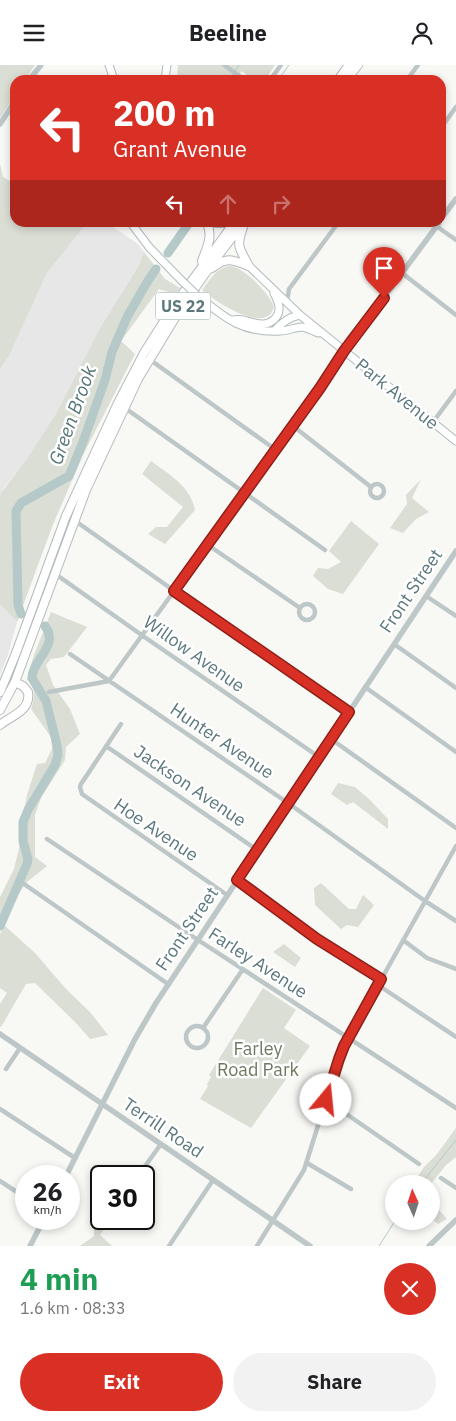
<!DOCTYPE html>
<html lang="en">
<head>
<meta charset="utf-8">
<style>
  :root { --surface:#fff; --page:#f2f2f2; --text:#202124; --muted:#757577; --accent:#d93025 }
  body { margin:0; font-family:"IBM Plex Sans",sans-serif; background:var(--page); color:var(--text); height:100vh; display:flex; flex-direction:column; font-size:19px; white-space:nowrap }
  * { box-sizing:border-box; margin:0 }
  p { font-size:16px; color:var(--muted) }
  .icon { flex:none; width:28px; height:28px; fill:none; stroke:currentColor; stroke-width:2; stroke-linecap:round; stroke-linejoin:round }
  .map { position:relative; height:1181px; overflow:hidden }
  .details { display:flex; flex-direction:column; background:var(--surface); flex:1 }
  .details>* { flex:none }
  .banner { position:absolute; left:10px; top:10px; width:436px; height:152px; border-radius:15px; box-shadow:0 2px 8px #0003; background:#d93025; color:#fff; overflow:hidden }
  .needle { width:32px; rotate:357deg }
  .tools { position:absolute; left:385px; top:1110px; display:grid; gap:10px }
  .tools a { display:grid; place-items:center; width:55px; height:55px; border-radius:50%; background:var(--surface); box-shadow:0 2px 8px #0003; font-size:25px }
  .speed { position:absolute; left:15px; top:1100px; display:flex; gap:10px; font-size:25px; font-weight:700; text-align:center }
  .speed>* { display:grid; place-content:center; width:65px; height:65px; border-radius:50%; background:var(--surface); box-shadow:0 2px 8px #0003; line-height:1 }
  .speed small { font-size:12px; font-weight:400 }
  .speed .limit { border:2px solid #111; border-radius:8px; background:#fff; color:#111 }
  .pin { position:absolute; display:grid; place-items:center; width:42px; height:42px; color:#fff; margin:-51px -21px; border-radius:50% 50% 50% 0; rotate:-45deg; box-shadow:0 0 5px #0007 }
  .pin .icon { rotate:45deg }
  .me { position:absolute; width:55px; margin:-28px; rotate:17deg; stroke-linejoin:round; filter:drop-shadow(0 0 4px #0008) }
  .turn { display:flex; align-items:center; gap:18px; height:105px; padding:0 20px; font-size:22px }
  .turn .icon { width:65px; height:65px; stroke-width:2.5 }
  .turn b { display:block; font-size:35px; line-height:42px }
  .lanes { display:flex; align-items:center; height:48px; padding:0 20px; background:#0003; justify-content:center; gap:25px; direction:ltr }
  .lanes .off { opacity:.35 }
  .round { display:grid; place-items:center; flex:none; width:52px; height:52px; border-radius:26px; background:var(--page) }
  .head { display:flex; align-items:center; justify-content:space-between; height:85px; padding:0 20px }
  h1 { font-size:30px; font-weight:800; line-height:38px; color:#1e9e55 }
  .primary-button { display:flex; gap:10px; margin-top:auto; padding:10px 20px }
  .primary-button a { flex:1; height:58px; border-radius:30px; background:var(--accent); color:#fff; font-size:20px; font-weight:800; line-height:58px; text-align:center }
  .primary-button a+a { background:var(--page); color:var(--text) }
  header { display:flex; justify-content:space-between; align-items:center; height:65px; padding:0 20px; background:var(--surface); font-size:22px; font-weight:800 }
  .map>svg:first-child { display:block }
  .built { fill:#e6e7e6 }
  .green { fill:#daded4 }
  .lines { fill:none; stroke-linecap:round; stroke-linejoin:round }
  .stream { stroke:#b4c9c8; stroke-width:1 }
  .river { stroke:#b4c9c8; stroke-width:9 }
  .secondary-casing { stroke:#b0bcbd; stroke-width:9 }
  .trunk-casing { stroke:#b4bbbd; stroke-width:10 }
  .minor { stroke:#bec7c8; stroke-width:4.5 }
  .tertiary { stroke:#bec7c8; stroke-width:5.5 }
  .secondary { stroke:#fff; stroke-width:7 }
  .trunk { stroke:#fff; stroke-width:8 }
  .secondary-bridge-casing { stroke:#b0bcbd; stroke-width:9; stroke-linecap:butt }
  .secondary-bridge { stroke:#fff; stroke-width:7 }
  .route-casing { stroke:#8d1f18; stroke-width:12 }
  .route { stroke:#d93025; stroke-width:9 }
  .labels { text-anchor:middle; stroke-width:5; stroke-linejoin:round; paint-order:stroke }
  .shield { fill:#fff; stroke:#8da0a4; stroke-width:1 }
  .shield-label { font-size:16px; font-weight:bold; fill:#5c787d }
  .street-label { font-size:18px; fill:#5c787d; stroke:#fff }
  .park-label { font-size:18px; fill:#6d7a60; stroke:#fff }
  .water-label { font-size:19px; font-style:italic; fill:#567676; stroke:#fff }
</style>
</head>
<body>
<header><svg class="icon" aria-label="menu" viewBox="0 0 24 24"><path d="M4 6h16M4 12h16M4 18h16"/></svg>Beeline<svg class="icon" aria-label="person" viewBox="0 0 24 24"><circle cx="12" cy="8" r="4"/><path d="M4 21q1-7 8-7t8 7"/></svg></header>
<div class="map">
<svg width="456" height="1181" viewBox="0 0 456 1181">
  <rect width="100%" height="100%" fill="#f8f8f5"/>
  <path class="built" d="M 87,158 L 107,158 L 138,179 L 144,187 L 142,194 L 100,263 L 57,347 L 28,392 L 3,424 L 0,432 L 0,304 L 9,291 L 47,208 Z
    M 0,539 L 17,557 L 7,593 L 0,610 Z"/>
  <path class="green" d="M 0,0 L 35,0 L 25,15 L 15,15 L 15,30 L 0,53 Z
    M 178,0 L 275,0 L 265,15 L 253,15 L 242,6 L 235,14 L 236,15 L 177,15 Z
    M 0,99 L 3,112 L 15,119 L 15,158 L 87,158 L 47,208 L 9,291 L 0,304 Z
    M 144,187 L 165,214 L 180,223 L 175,229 L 159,224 L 121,276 L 135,289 L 83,390 L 52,462 L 17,557 L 0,539 L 0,432 L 1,428 L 28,392 L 57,347 L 100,263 L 140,198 Z
    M 229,201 C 243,201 270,229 274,242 C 266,271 215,236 202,225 C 210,215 216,203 229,201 Z
    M 151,396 C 169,409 191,422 195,445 L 165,479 L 148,469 L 156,462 L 167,462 L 183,442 L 142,409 Z
    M 421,414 L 412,433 L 429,447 L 416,454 L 403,468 L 390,463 L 407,439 L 406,430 Z
    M 351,456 L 379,479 L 343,529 L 328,524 L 313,511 L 318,503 L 328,504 L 341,497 L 329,486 Z
    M 51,547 L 87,562 L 64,592 L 51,594 L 46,600 L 53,620 L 70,644 L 80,669 L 66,682 L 65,695 L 41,733 L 35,750 L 35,792 L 47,801 L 27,817 L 15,834 L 5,854 L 0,849 L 0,832 L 14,804 L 20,779 L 20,765 L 27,730 L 37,699 L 45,698 L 52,684 L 51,672 L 31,644 C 35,630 36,626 27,614 L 34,590 Z
    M 338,718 L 355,722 L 370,735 L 388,754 L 388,764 L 353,737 L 347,740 L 331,729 Z
    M 321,818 L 349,844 L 356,844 L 363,830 L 374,840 L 358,862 L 347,860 L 341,864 L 315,840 L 314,823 Z
    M 4,860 L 35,888 L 66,924 L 90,947 L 108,970 L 90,974 L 75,957 L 35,918 L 26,919 L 1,962 L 0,961 L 0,939 L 7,928 L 0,923 L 0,869 Z
    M 284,879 L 301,893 L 295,902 L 273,887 Z
    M 263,923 L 296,945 L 284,963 L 310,981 L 251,1063 L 200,1034 L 208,1021 L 207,1019 L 211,1012 L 209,1010 Z
    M 456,1063 L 456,1092 L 446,1100 L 431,1119 L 406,1119 L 414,1118 L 424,1102 L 437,1089 Z
    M 431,1136 L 447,1154 L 438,1159 L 431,1153 Z
    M 101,1140 L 101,1154 L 115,1154 L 120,1159 L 117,1165 L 106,1161 L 100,1170 L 112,1181 L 80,1181 L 94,1171 L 94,1154 Z"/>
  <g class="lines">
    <path class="stream" d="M 235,6 L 239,0
      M 230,15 L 233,9
      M 278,15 L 289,0
      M 421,1119 L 456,1075
      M 379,1181 L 395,1156"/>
    <path class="river" d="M 168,188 L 189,158
      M 21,549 L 18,540 L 16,446 L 21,438 L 69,411 L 83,377 L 105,315 L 112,287 L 127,252 L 149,214 L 156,204
      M 0,861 L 27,799 L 28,794 L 23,776 L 23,757 L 28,745 L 55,700 L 58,690 L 57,680 L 46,636 L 32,613 C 32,594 60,581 45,561"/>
    <g class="secondary-casing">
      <path id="secondary" d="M 109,0 L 114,15
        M 165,15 L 167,0
        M 131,158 L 149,182 L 182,216
        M 249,201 L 300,250 L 456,376
        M 199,232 C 226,254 243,268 280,266 C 288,266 295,262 303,262 C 308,263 313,266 318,268
        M 231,255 C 235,255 239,254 243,255 C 255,258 268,264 277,251 C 282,243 277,235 274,228
        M 274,266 C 281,258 289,252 300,250"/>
    </g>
    <g class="trunk-casing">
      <path id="trunk" d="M 338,15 L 349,0
        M 346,15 L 358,0
        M 216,158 L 224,158
        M 244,159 C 236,182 238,181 249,201
        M 202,196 C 207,182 213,172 207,158
        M 212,203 C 227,191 233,195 249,201
        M 0,627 L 16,588 L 66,451 L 118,338 L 144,288 L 175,239 L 234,158
        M 0,645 L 15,617 L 86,425 L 138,314 L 181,243 L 214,196 L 243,158
        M 0,660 C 12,650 31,646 28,627 L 23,621 L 15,617"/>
    </g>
    <path class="minor" d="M 224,0 L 245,15
      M 270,15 L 281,0
      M 407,15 L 418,0
      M 441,63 L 456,42
      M 432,158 L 456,175
      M 402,208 L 456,250
      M 287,237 L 289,224 L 338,158
      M 149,294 L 276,385
      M 125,343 L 325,485
      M 433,357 L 456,326
      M 293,361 L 371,422
      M370 426a7 7 0 1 1 14 0a7 7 0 1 1-14 0Z
      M 74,455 L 173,525 L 349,647
      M 208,480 L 300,543
      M 54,508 L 143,571 L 319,692
      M 426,531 L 456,551
      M299 547a8 8 0 1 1 16 0a8 8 0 1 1-16 0Z
      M 394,579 L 456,623
      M 70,589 L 288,738 L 425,836 L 456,856
      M 365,622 L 456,687
      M 49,627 L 109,616 L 318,327 L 344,286
      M 121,659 L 81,719 L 80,722 L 82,729 L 227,830
      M 331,674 L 456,763
      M 106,681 L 257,785
      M 47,774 L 198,875 L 456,1043
      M 237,815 L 317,874 L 381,914
      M 24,819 L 168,919
      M 403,875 L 427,893 L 456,904
      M 378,920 L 456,972
      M186 972a11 11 0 1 1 22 0a11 11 0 1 1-22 0Z
      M 203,963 L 243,904
      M 6,1004 L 20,983
      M 326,1035 L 419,1099
      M 0,1044 L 75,1093
      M 307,1098 L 351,1124
      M 138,1111 L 161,1079
      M 441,1113 L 456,1123
      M 0,1116 L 26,1133
      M 169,1181 L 213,1115
      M 257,1181 L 304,1105 L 339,994 L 344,981 L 456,781"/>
    <path class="tertiary" d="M 29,15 L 41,0
      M 0,59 L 15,36
      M 441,154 L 456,134
      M 344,286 L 439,158
      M 0,969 L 310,1181
      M 66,1111 L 135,974 L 156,938 L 456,486
      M 30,1181 L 44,1154
      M 429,1181 L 456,1155"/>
    <use href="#secondary" class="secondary"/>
    <use href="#trunk" class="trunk"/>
    <g class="secondary-bridge-casing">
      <path id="secondary-bridge" d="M 182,216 L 199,232"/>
    </g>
    <use href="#secondary-bridge" class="secondary-bridge"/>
  </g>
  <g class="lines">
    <g class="route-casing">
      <path id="route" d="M 326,1035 L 339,994 L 344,981 L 381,914 L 317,874 L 237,815 L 349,647 L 174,526 L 320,323 L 344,286 L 384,233"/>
    </g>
    <use href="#route" class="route"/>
  </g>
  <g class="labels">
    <rect class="shield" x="155.5" y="227.5" width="55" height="27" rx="4"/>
    <g class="shield-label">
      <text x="183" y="247">US 22</text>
    </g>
    <g class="street-label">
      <text transform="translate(397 329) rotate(39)" y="6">Park Avenue</text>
      <text transform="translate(411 526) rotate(-56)" y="6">Front Street</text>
      <text transform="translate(194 589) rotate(35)" y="6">Willow Avenue</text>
      <text transform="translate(222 676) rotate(34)" y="6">Hunter Avenue</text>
      <text transform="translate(190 721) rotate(34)" y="6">Jackson Avenue</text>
      <text transform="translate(156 765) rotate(34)" y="6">Hoe Avenue</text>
      <text transform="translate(187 864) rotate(-56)" y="6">Front Street</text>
      <text transform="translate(258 898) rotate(33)" y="6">Farley Avenue</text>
      <text transform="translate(163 1063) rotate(34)" y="6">Terrill Road</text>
    </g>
    <g class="park-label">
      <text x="258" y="990">Farley<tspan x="258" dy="21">Road Park</tspan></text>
    </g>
    <g class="water-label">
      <text transform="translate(72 350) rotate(-70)" y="7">Green Brook</text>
    </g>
  </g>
</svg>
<div class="tools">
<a><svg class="needle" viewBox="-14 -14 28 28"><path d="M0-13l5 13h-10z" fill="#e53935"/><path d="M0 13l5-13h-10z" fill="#757577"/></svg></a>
</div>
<div class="speed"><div>26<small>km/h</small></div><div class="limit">30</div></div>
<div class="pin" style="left:384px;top:233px;background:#d93025"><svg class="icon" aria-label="arrive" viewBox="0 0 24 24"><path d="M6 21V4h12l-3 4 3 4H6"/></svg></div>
<svg class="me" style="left:326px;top:1035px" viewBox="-20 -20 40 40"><circle r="19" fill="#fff"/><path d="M0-13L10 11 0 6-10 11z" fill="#d93025"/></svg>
<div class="banner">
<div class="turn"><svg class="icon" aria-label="left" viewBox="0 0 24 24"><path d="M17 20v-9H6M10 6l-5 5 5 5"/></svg><div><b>200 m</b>Grant Avenue</div></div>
<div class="lanes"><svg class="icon" aria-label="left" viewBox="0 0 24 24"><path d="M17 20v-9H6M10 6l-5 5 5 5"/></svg><svg class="icon off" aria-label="ahead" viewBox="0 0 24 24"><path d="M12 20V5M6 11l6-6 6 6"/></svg><svg class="icon off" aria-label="right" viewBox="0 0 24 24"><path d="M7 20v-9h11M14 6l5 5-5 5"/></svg></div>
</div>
</div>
<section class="details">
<div class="head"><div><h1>4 min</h1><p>1.6 km · 08:33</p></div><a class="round" style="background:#d93025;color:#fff"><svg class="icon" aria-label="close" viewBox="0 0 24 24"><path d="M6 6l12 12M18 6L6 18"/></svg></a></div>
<div class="primary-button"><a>Exit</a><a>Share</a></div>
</section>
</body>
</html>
